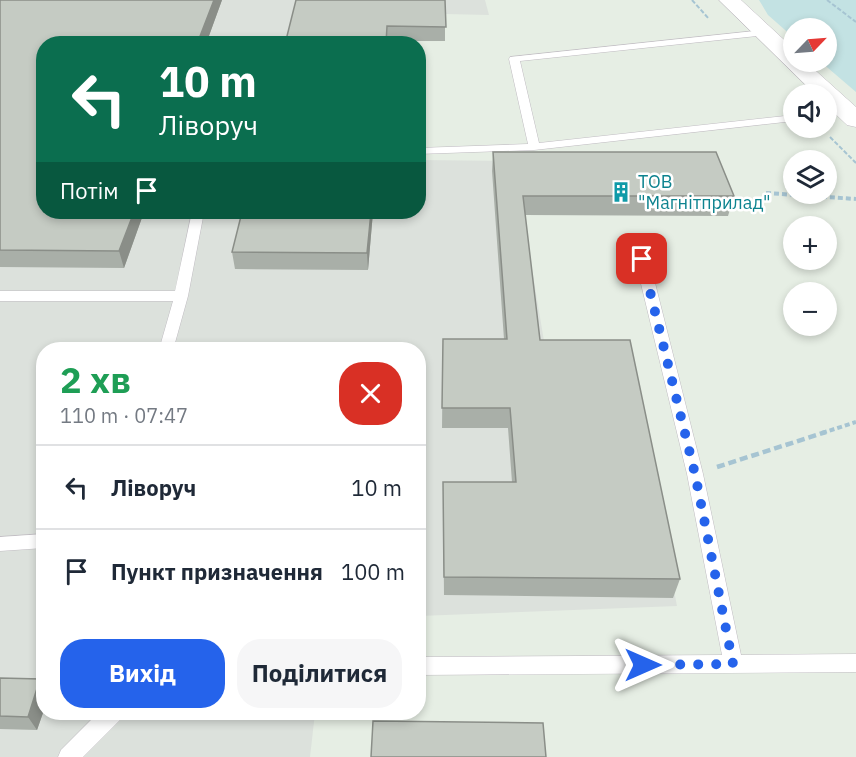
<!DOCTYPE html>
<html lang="uk">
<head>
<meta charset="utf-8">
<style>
  :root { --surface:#fff; --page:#f6f6f7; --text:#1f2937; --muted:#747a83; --line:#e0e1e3; --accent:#2563eb }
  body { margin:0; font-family:"IBM Plex Sans",sans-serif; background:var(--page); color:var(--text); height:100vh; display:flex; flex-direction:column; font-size:22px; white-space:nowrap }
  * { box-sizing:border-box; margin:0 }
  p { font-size:20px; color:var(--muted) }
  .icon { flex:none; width:33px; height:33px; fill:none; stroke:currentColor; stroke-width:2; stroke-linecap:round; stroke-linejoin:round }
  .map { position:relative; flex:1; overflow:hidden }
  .sheet { position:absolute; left:36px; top:342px; width:390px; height:378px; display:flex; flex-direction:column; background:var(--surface); border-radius:24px; box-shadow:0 3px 9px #0003 }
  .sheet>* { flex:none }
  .hud { position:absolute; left:36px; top:36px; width:390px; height:183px; border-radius:24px; box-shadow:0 3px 9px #0003; background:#0b6e4f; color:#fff; overflow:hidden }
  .needle { width:39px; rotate:65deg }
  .fabs { position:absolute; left:783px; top:18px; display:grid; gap:12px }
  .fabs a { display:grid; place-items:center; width:54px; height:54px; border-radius:50%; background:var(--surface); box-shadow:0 3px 9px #0003; font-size:30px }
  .pin { position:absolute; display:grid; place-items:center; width:51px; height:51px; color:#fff; margin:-26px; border-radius:12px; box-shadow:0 3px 9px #0006 }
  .me { position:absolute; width:66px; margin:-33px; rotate:90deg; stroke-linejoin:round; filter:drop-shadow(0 0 4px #0008) }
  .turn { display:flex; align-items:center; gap:21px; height:126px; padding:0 24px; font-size:27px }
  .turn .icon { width:78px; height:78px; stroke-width:2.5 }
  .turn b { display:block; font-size:42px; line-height:51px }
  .then { display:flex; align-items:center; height:57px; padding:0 24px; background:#0003; gap:12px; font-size:22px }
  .round { display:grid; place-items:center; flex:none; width:63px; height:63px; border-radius:24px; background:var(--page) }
  .head { display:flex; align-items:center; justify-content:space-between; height:102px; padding:0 24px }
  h1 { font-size:36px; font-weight:800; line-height:45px; color:#1e9e55 }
  .primary-button { display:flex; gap:12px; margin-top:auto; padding:12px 24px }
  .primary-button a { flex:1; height:69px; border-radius:24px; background:var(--accent); color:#fff; font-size:24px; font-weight:800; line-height:69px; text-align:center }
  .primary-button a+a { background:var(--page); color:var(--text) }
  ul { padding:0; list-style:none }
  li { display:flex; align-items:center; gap:18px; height:84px; padding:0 24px; border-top:2px solid var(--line) }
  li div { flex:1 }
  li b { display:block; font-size:22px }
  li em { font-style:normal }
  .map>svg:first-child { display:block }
  .industrial { fill:#dce1dc }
  .green { fill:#c3e2e3 }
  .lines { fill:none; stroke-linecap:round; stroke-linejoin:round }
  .lane-casing { stroke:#c0bcc2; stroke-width:1 }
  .secondary-casing { stroke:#bfbac1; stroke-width:1 }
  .path-far2 { stroke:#a6c4d2; stroke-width:2; stroke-dasharray:4.5 2; stroke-linecap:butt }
  .path-far1 { stroke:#a6c4d2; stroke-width:4; stroke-dasharray:5 3; stroke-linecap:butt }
  .path { stroke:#a6c4d2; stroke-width:4.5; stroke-dasharray:8 4; stroke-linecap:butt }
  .lane { fill:#fff; fill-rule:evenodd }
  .secondary { fill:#fff; fill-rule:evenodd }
  .wall { fill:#a9afa8 }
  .shaded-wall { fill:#8a8e88 }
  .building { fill:#c5cbc3; stroke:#8a8e88; stroke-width:1.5 }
  .route { stroke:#2563eb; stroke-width:10; stroke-dasharray:0 18 }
  .labels { text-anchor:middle; stroke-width:5; stroke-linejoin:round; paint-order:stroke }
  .culture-label { font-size:18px; fill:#0d838f; stroke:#fff; text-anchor:start }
</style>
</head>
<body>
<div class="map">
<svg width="856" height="757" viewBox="0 0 856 757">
  <rect width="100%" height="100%" fill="#e6eee4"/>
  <path class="industrial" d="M 0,0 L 485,0 L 489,15 L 445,14 L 445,41 L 44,44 L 44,212 L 418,212 L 419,160 L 514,161 L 546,353 L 629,355 L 677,606 L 419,616 L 418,350 L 44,350 L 44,712 L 315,713 L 310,757 L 0,757 Z"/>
  <path class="green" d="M 759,0 L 856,0 L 856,92 L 821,62 L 826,62 L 826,28 L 794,28 L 793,37 L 768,15 Z"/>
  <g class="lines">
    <g class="lane-casing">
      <path id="lane" d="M 764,30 L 769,33 L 767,35 L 520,61 L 539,143 L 794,115 L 794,121 L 534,150 L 418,154 L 418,148 L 528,144 L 509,59 L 510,57 Z
        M 846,107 L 851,110 L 850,112 L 826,117 L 826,111 Z
        M 192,212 L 204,212 L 188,296 L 173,350 L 159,350 L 173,301 L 0,301 L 0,291 L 175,291 Z
        M 642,255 L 649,259 L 703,474 L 741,655 L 856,654 L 856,672 L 418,675 L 418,657 L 722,655 L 687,474 L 635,259 Z
        M 44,534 L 44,548 L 0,551 L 0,537 Z
        M 99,712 L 124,712 L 121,719 L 83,757 L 58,757 L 61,750 Z"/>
    </g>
    <g class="secondary-casing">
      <path id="secondary" d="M 719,0 L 741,0 L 794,49 L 794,62 L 806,62 L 856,107 L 856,127 L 847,125 L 826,105 L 826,94 L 815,94 Z"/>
    </g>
    <path class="path-far2" d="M 692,0 L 709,19
      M 827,0 L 856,22
      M 830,137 L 856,163"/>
    <path class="path-far1" d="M 766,193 L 856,199
      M 822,433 L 856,422"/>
    <path class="path" d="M 717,467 L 826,432"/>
    <use href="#lane" class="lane"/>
    <use href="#secondary" class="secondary"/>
  </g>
  <path class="wall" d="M 0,0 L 222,0 L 206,44 L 44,44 L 144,212 L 124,268 L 0,267 Z
    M 445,0 L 445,41 L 388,41 L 285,44 Z
    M 493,152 L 734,196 L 728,216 L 525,215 L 540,340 L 680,579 L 673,598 L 444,595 L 443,482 L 512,482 L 508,428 L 442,428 L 443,339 L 504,339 L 492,171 Z
    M 242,212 L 373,212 L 368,270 L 235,269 L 232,252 Z
    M 0,678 L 44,684 L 44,710 L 37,730 L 0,729 Z"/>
  <path class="shaded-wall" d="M 214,0 L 222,0 L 206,44 L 197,44 Z
    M 134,212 L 144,212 L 124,268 L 119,251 Z
    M 371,212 L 373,212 L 368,270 L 367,253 Z
    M 40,679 L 44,684 L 44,710 L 37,730 L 28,717 Z"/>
  <path class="building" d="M 0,0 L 214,0 L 197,44 L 44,44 L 44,212 L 134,212 L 119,251 L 0,250 Z
    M 296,0 L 445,0 L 446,27 L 387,26 L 386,44 L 285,44 Z
    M 493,152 L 716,152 L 734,196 L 523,196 L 540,340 L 630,340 L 680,579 L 444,577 L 443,482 L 516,482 L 510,408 L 442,408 L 443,339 L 507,339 Z
    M 242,212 L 371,212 L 367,253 L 232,252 Z
    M 89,345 L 124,346 L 123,350 L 87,350 Z
    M 0,678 L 40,679 L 28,717 L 0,716 Z
    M 373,721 L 543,723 L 546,757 L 371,757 Z"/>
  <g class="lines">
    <path class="route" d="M 642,259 L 695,474 L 733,664 L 643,665"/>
  </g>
  <defs>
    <g id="building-bare" transform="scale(1.62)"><path d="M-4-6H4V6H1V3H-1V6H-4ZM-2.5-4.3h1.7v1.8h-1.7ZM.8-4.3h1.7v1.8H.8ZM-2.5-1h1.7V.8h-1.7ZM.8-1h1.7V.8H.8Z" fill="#0f9aa8" stroke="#fff" stroke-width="2.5" paint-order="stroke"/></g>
  </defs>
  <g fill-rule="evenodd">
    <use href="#building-bare" x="621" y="192"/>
  </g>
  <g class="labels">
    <g class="culture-label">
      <text x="638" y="188">ТОВ<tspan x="638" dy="21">"Магнітприлад"</tspan></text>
    </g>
  </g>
</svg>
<div class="fabs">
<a><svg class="needle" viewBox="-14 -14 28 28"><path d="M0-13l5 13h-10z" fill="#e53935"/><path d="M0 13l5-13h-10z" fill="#747a83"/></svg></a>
<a><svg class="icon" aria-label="sound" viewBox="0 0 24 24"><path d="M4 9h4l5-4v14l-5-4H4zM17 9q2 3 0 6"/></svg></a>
<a><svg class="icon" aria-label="layers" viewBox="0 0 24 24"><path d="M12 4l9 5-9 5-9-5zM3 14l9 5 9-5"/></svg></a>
<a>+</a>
<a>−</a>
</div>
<div class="pin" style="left:642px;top:259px;background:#d93025"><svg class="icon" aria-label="arrive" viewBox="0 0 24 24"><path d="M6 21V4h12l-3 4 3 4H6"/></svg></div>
<svg class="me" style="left:643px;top:665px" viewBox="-20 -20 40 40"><path d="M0-17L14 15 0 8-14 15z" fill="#2563eb" stroke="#fff" stroke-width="4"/></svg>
<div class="hud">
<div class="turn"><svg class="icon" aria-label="left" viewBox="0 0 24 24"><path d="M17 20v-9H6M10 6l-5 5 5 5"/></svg><div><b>10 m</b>Ліворуч</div></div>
<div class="then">Потім<svg class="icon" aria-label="arrive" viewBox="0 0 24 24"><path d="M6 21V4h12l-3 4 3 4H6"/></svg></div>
</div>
<section class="sheet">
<div class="head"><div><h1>2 хв</h1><p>110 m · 07:47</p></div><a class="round" style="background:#d93025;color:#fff"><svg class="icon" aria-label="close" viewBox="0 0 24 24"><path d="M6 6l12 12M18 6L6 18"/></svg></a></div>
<ul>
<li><svg class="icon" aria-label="left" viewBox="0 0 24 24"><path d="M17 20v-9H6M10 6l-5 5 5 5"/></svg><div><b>Ліворуч</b></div><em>10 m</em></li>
<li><svg class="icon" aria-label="arrive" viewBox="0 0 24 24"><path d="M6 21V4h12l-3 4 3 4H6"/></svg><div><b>Пункт призначення</b></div><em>100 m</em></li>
</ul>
<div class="primary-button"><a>Вихід</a><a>Поділитися</a></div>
</section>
</div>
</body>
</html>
